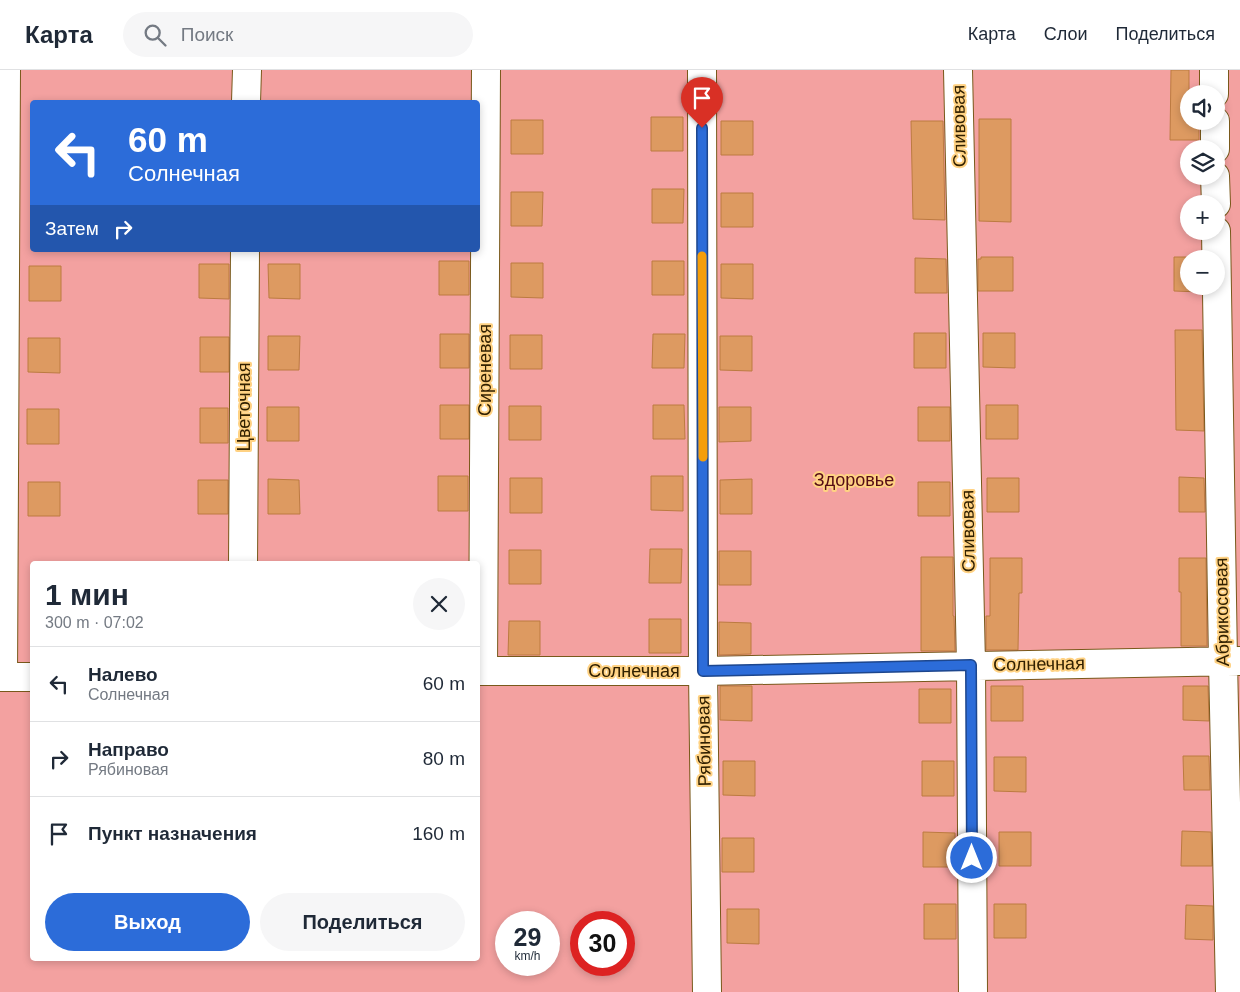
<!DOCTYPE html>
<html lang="ru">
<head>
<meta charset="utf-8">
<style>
  :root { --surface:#fff; --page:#f6f6f7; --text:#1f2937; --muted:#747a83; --line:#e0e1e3; --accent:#2c6cd9 }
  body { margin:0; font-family:Arial,sans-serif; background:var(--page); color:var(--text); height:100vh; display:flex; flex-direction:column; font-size:19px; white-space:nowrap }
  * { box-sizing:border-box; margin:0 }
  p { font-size:16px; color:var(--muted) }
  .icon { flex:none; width:28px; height:28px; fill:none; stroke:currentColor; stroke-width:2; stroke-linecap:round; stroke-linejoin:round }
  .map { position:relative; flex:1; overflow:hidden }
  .panel { position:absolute; left:30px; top:491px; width:450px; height:400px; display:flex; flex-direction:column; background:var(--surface); border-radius:5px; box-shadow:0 2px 8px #0003 }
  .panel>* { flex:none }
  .top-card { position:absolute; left:30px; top:30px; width:450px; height:152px; border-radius:5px; box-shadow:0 2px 8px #0003; background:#2c6cd9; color:#fff; overflow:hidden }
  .fabs { position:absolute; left:1180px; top:15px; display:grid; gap:10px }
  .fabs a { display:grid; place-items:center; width:45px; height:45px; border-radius:50%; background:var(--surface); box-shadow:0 2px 8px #0003; font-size:25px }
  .speed { position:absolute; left:495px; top:841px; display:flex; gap:10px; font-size:25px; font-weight:700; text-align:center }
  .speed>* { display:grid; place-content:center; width:65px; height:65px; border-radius:50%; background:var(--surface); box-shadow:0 2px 8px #0003; line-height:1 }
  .speed small { font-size:12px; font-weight:400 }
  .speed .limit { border:8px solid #d22; background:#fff; color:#111 }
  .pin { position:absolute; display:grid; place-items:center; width:42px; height:42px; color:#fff; margin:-51px -21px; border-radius:50% 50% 50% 0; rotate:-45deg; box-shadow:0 0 5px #0007 }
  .pin .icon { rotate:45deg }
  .me { position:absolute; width:55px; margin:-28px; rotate:0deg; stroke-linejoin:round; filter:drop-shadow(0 0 4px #0008) }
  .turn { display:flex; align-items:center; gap:18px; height:105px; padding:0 15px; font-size:22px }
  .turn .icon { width:65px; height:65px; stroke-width:2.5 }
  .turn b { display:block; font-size:35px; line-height:42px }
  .then { display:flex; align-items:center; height:48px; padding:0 15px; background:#0003; gap:10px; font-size:19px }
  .round { display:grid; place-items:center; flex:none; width:52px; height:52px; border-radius:26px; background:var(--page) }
  .summary { display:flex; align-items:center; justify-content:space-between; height:85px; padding:0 15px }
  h1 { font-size:30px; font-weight:700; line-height:38px }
  .primary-button { display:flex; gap:10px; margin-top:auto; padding:10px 15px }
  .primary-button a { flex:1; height:58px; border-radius:30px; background:var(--accent); color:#fff; font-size:20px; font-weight:700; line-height:58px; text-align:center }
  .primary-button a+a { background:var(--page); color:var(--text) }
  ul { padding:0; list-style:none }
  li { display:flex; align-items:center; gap:15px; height:75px; padding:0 15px; border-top:1px solid var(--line) }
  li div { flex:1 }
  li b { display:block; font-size:19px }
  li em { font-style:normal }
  header { display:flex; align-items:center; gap:30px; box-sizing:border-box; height:70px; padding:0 25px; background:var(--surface); border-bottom:1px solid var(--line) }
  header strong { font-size:24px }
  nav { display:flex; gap:28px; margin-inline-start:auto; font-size:18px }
  .search { width:350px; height:45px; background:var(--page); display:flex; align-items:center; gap:12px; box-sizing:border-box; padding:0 18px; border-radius:28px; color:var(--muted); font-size:19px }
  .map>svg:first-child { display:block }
  .green { fill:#f3a1a0; fill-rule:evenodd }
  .building { fill:#dd9a61; stroke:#bc7b41 }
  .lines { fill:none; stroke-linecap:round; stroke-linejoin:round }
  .minor-casing { stroke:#79591b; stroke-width:30 }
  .minor { stroke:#fff; stroke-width:28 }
  .route-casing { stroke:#1d468d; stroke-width:12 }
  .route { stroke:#2c6cd9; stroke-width:9 }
  .slow { stroke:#f59e0b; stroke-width:9 }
  .labels { text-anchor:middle; stroke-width:4; stroke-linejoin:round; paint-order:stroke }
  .street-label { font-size:18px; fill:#312000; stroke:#ffd283 }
  .park-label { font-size:18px; fill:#550c15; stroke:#ffd283 }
</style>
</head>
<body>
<header>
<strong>Карта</strong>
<div class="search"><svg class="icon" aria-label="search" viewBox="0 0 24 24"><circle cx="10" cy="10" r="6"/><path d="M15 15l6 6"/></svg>Поиск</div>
<nav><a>Карта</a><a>Слои</a><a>Поделиться</a></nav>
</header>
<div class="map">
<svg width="1240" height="922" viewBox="0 0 1240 922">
  <rect width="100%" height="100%" fill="#f1c576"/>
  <path class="green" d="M 0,0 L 1240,0 L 1240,922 L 0,922 ZM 1189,24 L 1216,24 L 1216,51 L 1189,51 ZM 32,32 L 478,32 L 478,180 L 32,180 ZM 1189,79 L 1216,79 L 1216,106 L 1189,106 ZM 1189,134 L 1216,134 L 1216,161 L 1189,161 ZM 1189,189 L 1216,189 L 1216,216 L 1189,216 ZM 32,494 L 478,494 L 478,889 L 32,889 ZM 506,852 L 549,852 L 549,895 L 506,895 ZM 581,852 L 624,852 L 624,895 L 581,895 Z"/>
  <path class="building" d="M 1171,0 L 1189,0 L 1189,51 L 1199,51 L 1199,70 L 1170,70 Z
    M 651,47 L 683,47 L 683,81 L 651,81 Z
    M 979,49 L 1011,49 L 1011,152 L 979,151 Z
    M 511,50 L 543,50 L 543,84 L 511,84 Z
    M 721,51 L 753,51 L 753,85 L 721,85 Z
    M 911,51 L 943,51 L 945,150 L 913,149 Z
    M 652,119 L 684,119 L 683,153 L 652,153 Z
    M 511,122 L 543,122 L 542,156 L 511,156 Z
    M 721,123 L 753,123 L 753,157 L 721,157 Z
    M 981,187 L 1013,187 L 1013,221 L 978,221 L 978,189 L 981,189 Z
    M 1174,187 L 1201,187 L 1201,189 L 1189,189 L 1189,216 L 1201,216 L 1201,222 L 1174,221 Z
    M 915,188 L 946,189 L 947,223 L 915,223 Z
    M 439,191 L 469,191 L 469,225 L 439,225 Z
    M 652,191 L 684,191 L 684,225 L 652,225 Z
    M 511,193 L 543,193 L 543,228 L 511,227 Z
    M 199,194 L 229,194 L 229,229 L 199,228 Z
    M 268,194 L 300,194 L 300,229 L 269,228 Z
    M 721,194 L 753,194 L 753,229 L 721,228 Z
    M 29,196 L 61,196 L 61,231 L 29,231 Z
    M 1175,260 L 1202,260 L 1204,361 L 1176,360 Z
    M 914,263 L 946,263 L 946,298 L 914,298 Z
    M 983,263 L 1015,263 L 1015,298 L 983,297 Z
    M 440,264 L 469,264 L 469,298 L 440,298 Z
    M 653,264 L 685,264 L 684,298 L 652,298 Z
    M 510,265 L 542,265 L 542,299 L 510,299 Z
    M 268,266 L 300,266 L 299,300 L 268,300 Z
    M 720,266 L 752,266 L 752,301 L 720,300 Z
    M 200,267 L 229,267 L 229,302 L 200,302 Z
    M 28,268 L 60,268 L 60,303 L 28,302 Z
    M 440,335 L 469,335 L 469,369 L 440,369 Z
    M 653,335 L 684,335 L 685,369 L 653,369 Z
    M 986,335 L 1018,335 L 1018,369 L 986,369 Z
    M 509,336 L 541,336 L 541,370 L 509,370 Z
    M 267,337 L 299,337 L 299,371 L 267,371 Z
    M 719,337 L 751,337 L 751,371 L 719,372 Z
    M 918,337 L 950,337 L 950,371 L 918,371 Z
    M 200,338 L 228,338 L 228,373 L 200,373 Z
    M 27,339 L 59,339 L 59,374 L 27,374 Z
    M 438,406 L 468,406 L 468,441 L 438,441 Z
    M 651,406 L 683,406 L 683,441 L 651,440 Z
    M 1179,407 L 1204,408 L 1205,442 L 1179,442 Z
    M 510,408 L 542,408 L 542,443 L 510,443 Z
    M 987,408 L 1019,408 L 1019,442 L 987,442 Z
    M 268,409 L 299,410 L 300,444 L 268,444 Z
    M 752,409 L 752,444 L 720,444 L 720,410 Z
    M 198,410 L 228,410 L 228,444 L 198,444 Z
    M 28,412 L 60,412 L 60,446 L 28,446 Z
    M 918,412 L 950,412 L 950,446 L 918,446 Z
    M 650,479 L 682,479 L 681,513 L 649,513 Z
    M 509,480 L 541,480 L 541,514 L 509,514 Z
    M 719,481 L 751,481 L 751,515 L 719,515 Z
    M 921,487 L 953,487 L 953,546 L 954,546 L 955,581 L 921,581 Z
    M 990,488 L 1022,488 L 1022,523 L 1019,523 L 1018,580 L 986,580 L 986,546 L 990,546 Z
    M 1179,488 L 1206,488 L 1207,576 L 1181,576 L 1181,522 L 1179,522 Z
    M 649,549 L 681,549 L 681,583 L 649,583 Z
    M 509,551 L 540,551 L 540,585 L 508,585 Z
    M 719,552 L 751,553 L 751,584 L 719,585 Z
    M 720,616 L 752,616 L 752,651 L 720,650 Z
    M 991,616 L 1023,616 L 1023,651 L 991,651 Z
    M 1183,616 L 1208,616 L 1209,651 L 1183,650 Z
    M 919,619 L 951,619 L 951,653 L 919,653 Z
    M 1183,686 L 1209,686 L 1210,720 L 1184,720 Z
    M 994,687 L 1026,687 L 1026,722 L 994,721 Z
    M 723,691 L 755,691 L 755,726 L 723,725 Z
    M 922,691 L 954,691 L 954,726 L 922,726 Z
    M 1182,761 L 1211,762 L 1212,796 L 1181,796 Z
    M 923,762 L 955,763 L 955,797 L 923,797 Z
    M 999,762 L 1031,762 L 1031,796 L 999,796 Z
    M 722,768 L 754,768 L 754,802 L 722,802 Z
    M 924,834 L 956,834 L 956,869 L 924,869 Z
    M 994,834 L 1026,834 L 1026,868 L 994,868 Z
    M 1186,835 L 1213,836 L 1213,870 L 1185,869 Z
    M 727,839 L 759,839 L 759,874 L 727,873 Z"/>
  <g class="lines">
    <g class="minor-casing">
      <path id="minor" d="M 702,0 L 703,601 L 707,922
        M 958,0 L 971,595 L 973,922
        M 1214,0 L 1214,24
        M 246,32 L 247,0
        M 1215,51 L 1215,79
        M 1215,106 L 1216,134
        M 1216,161 L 1223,591 L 1230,922
        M 243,494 L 245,180
        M 478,601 L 703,601 L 1240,591
        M 483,601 L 486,0
        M 0,607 L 32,607
        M 3,607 L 6,0"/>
    </g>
    <use href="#minor" class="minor"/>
  </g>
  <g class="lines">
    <g class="route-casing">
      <path id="route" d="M 702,58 L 703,601 L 971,595 L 972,788"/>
    </g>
    <use href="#route" class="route"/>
    <path class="slow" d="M 702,186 L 703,387"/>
  </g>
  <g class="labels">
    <g class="street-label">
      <text transform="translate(959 56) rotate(-91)" y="6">Сливовая</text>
      <text transform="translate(485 300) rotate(-90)" y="6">Сиреневая</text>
      <text transform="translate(244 337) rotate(-90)" y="6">Цветочная</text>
      <text transform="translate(968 461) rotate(-91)" y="6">Сливовая</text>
      <text transform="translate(1222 542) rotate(-91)" y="6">Абрикосовая</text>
      <text transform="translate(1039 594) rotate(-1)" y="6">Солнечная</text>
      <text x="634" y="607">Солнечная</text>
      <text transform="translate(704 671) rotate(-91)" y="6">Рябиновая</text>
    </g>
    <g class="park-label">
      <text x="854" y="416">Здоровье</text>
    </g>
  </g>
</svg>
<div class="fabs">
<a><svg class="icon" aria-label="sound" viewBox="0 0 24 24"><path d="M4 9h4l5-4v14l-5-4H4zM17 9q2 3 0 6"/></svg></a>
<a><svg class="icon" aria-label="layers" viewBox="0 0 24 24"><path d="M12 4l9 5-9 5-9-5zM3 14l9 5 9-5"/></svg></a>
<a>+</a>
<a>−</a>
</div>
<div class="speed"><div>29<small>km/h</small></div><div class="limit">30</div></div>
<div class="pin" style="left:702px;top:58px;background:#d93025"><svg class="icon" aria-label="arrive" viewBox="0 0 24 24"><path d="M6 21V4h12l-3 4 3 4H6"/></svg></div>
<svg class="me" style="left:972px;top:788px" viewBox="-20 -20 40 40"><circle r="17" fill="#2c6cd9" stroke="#fff" stroke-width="3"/><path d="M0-11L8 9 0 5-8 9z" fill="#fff"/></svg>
<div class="top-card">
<div class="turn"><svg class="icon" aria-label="left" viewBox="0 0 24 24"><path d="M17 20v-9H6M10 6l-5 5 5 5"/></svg><div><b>60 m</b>Солнечная</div></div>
<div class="then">Затем<svg class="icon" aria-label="right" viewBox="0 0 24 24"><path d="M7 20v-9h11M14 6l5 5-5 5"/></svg></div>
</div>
<section class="panel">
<div class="summary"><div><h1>1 мин</h1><p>300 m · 07:02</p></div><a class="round"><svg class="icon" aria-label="close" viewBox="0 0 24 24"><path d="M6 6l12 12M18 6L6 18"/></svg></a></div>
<ul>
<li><svg class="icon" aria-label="left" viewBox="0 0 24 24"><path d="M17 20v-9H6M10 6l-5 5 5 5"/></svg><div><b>Налево</b><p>Солнечная</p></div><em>60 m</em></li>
<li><svg class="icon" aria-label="right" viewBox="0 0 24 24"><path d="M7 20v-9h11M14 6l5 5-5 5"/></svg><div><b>Направо</b><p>Рябиновая</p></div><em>80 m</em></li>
<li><svg class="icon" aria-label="arrive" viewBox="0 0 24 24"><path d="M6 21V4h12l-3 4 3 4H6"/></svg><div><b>Пункт назначения</b></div><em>160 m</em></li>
</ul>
<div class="primary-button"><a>Выход</a><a>Поделиться</a></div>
</section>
</div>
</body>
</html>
